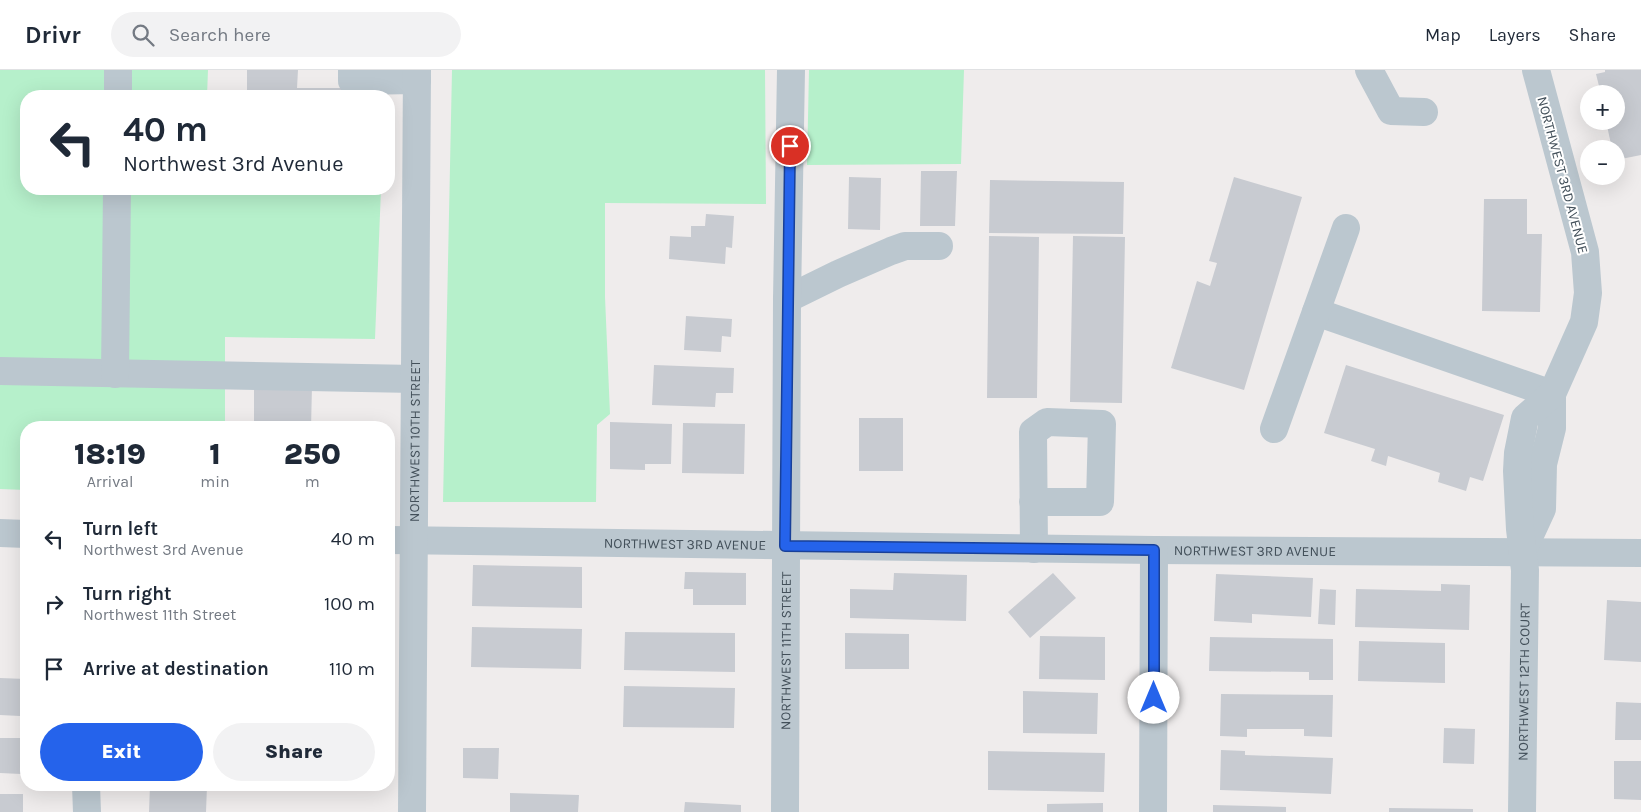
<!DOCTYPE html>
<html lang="en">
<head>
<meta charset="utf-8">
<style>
  :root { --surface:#fff; --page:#f2f2f3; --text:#1f2937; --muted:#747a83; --line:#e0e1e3; --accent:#2563eb }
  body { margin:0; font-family:Karla,sans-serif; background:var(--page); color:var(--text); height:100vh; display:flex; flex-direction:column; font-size:19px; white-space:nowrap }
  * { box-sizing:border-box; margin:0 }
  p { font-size:16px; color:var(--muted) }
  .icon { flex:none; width:28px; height:28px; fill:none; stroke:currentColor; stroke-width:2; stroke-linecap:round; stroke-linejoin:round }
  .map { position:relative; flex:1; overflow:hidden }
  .side { position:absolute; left:20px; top:351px; width:375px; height:370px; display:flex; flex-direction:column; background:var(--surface); border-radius:20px; box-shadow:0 5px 20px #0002 }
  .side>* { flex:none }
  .banner { position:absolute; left:20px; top:20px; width:375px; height:105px; border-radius:20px; box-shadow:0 5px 20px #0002; background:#fff; color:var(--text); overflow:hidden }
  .buttons { position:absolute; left:1580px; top:15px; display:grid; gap:10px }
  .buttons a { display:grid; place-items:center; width:45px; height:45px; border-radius:50%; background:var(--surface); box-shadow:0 5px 20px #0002; font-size:25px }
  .pin { position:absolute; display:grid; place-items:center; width:42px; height:42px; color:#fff; margin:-21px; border:2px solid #fff; border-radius:50%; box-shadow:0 1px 5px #0007 }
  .me { position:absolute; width:55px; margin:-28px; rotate:0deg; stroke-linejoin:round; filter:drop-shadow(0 0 4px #0008) }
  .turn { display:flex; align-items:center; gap:18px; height:105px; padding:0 20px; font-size:22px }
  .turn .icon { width:65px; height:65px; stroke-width:2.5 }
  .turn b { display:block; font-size:35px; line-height:42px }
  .eta { display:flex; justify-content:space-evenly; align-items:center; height:85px; text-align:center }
  .eta b { font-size:30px; font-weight:800; line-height:35px }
  .action { display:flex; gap:10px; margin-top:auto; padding:10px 20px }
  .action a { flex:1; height:58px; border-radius:30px; background:var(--accent); color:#fff; font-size:20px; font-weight:800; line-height:58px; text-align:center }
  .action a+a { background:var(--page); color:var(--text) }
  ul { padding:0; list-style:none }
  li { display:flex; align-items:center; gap:15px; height:65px; padding:0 20px }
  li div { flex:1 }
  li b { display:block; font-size:19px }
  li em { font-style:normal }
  header { display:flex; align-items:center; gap:30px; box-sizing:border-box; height:70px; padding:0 25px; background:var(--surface); border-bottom:1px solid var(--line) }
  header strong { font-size:24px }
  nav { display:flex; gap:28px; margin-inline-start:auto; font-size:18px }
  .search { width:350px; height:45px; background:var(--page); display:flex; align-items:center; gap:12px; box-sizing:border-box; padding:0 18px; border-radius:28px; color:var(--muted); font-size:19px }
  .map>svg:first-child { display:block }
  .green { fill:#b6f0cb }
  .building { fill:#c8cbd1 }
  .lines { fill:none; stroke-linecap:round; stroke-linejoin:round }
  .minor { stroke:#bbc7cf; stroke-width:28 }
  .route-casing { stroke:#184099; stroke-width:12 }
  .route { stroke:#2563eb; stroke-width:9 }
  .labels { text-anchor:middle; stroke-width:4; stroke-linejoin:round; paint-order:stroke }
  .street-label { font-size:14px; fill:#43505a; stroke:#fff }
</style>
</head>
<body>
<header>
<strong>Drivr</strong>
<div class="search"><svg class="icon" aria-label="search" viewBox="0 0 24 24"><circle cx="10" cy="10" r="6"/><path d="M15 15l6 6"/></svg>Search here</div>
<nav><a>Map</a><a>Layers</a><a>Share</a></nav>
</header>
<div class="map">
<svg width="1641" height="742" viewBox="0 0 1641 742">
  <rect width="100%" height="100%" fill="#efecec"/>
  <path class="green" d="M 0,0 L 208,0 L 207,26 L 26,26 L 26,119 L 381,119 L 375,269 L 225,267 L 225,357 L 26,358 L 26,420 L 0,419 Z
    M 452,0 L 765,0 L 766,134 L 605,133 L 605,227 L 610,344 L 597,355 L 596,432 L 443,432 Z
    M 809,0 L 964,0 L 961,94 L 807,95 Z"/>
  <path class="building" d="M 247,0 L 298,0 L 297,18 L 352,18 L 351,26 L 247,26 Z
    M 1605,0 L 1641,0 L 1641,85 L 1616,90 L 1616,79 L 1612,79 L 1606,51 L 1616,51 L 1616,24 L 1601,24 L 1596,4 L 1605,2 Z
    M 921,101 L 957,101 L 955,156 L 920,156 Z
    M 849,107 L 881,108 L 880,160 L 848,159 Z
    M 1234,107 L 1302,127 L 1244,320 L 1171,298 L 1197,211 L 1210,216 L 1217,193 L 1209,191 Z
    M 990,110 L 1124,112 L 1123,164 L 989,163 Z
    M 1484,129 L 1527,129 L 1527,164 L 1542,164 L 1540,242 L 1482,241 Z
    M 706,144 L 734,146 L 732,178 L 726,177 L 725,194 L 669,189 L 670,166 L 691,167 L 691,156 L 705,156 Z
    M 989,166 L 1039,167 L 1037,328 L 987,328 Z
    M 1073,166 L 1125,167 L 1122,333 L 1070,332 Z
    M 686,246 L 732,249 L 731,267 L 722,266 L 721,282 L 684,280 Z
    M 654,295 L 734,298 L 733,323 L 716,323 L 715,337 L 652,335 Z
    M 1346,295 L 1504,345 L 1483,411 L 1470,407 L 1466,421 L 1438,412 L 1440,403 L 1388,386 L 1386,396 L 1371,391 L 1375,379 L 1324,363 Z
    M 254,315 L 312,316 L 311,358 L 254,358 Z
    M 859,348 L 903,348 L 903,401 L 859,401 Z
    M 610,352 L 672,354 L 671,394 L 645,394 L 645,400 L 610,399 Z
    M 683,353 L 745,354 L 744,404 L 682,403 Z
    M 473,495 L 582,497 L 582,538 L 472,536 Z
    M 685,502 L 746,503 L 746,535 L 693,535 L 693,519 L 684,519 Z
    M 894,503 L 967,505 L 966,551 L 850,548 L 850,519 L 893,520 Z
    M 1053,503 L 1076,528 L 1030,568 L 1008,542 Z
    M 1216,504 L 1313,508 L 1311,547 L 1252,544 L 1252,553 L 1214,551 Z
    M 1441,514 L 1470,515 L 1469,560 L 1355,557 L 1356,519 L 1441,521 Z
    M 1320,519 L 1336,520 L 1335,555 L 1318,554 Z
    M 1607,530 L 1641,532 L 1641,592 L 1604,590 Z
    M 472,557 L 582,559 L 581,599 L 471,597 Z
    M 625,562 L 735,563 L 735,602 L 624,600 Z
    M 845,563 L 909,564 L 909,599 L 845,599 Z
    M 1040,566 L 1105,567 L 1105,610 L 1039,609 Z
    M 1210,567 L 1333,569 L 1333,610 L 1309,610 L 1309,602 L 1209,601 Z
    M 1359,571 L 1445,573 L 1445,613 L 1358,611 Z
    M 0,608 L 26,609 L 26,623 L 21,623 L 20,646 L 0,645 Z
    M 624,616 L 735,618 L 734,658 L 623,657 Z
    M 1023,621 L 1098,623 L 1097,664 L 1023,663 Z
    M 1221,624 L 1333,625 L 1332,667 L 1304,666 L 1304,659 L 1247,659 L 1247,667 L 1220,666 Z
    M 1616,632 L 1641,633 L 1641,670 L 1615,670 Z
    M 1444,658 L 1475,659 L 1474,694 L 1443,693 Z
    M 0,668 L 21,668 L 21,704 L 0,703 Z
    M 463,678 L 499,678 L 498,709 L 463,708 Z
    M 1221,680 L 1245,681 L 1245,685 L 1333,688 L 1331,724 L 1220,720 Z
    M 988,681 L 1105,683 L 1104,722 L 988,720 Z
    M 1614,691 L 1641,691 L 1641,730 L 1614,729 Z
    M 150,715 L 207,716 L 206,742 L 149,742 Z
    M 312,715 L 365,715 L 365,717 L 312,717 Z
    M 510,723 L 579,725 L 578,742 L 510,742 Z
    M 0,724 L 23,724 L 23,742 L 0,742 Z
    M 685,732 L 741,735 L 741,742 L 684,742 Z
    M 1103,733 L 1103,742 L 1047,742 L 1047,734 Z
    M 1213,735 L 1286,737 L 1286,742 L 1213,742 Z
    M 1389,738 L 1473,739 L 1473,742 L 1389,742 Z"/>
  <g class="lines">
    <g class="minor">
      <path d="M 352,0 L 352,11 L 417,10"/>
      <path d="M 1369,0 L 1391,41 L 1424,42"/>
      <path d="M 118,26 L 118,0"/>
      <path d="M 787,229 L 838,204 L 891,181 L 905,176 L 939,176"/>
      <path d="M 1316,242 L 1552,324"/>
      <path d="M 0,301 L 415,309"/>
      <path d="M 115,304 L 117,119"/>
      <path d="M 1274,359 L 1346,158"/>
      <path d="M 1033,432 L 1100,432 L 1102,354 L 1047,352 L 1033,362 L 1034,479"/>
      <path d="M 0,463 L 26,464"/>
      <path id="s1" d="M 389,470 L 1154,480 L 1641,483"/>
      <path d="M 1524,478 L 1542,439 L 1543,394 L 1552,358 L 1552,324"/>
      <path d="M 86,715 L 87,742"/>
      <path id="s2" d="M 412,742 L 417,0"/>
      <path id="s3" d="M 785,742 L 787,229 L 791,0"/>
      <path d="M 1153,742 L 1154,480"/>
      <path id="s4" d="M 1522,742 L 1525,500 L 1520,459 L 1517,401 L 1518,383 L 1525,348 L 1552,324 L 1584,252 L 1588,223 L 1585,182 L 1536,0"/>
    </g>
  </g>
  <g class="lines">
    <g class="route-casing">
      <path id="route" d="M 790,76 L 785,476 L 1154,480 L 1154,628"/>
    </g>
    <use href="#route" class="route"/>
  </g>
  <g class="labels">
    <g class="street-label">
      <text transform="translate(1563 105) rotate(75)" y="5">NORTHWEST 3RD AVENUE</text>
      <text dy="5" stroke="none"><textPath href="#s2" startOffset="371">NORTHWEST 10TH STREET</textPath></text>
      <text dy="5" stroke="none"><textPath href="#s1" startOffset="296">NORTHWEST 3RD AVENUE</textPath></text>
      <text dy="5" stroke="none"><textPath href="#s1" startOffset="866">NORTHWEST 3RD AVENUE</textPath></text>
      <text dy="5" stroke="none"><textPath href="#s3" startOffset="161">NORTHWEST 11TH STREET</textPath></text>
      <text dy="5" stroke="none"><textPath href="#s4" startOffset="130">NORTHWEST 12TH COURT</textPath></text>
    </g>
  </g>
</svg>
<div class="buttons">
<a>+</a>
<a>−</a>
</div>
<div class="pin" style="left:790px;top:76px;background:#d93025"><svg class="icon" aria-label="arrive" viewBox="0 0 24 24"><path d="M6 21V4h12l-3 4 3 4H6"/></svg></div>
<svg class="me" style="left:1154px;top:628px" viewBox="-20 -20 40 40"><circle r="19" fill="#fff"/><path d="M0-13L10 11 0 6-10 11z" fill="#2563eb"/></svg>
<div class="banner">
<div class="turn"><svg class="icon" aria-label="left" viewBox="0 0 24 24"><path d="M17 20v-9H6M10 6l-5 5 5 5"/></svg><div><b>40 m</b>Northwest 3rd Avenue</div></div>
</div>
<section class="side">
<div class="eta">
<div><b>18:19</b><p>Arrival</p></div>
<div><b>1</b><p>min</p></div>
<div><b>250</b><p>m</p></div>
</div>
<ul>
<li><svg class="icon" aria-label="left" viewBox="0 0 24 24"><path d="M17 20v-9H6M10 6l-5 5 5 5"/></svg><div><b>Turn left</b><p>Northwest 3rd Avenue</p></div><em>40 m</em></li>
<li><svg class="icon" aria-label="right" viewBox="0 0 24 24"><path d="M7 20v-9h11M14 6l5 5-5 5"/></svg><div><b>Turn right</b><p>Northwest 11th Street</p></div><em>100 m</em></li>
<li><svg class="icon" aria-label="arrive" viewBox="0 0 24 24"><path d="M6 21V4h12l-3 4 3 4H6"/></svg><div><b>Arrive at destination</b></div><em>110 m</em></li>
</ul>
<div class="action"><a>Exit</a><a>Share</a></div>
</section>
</div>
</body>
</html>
